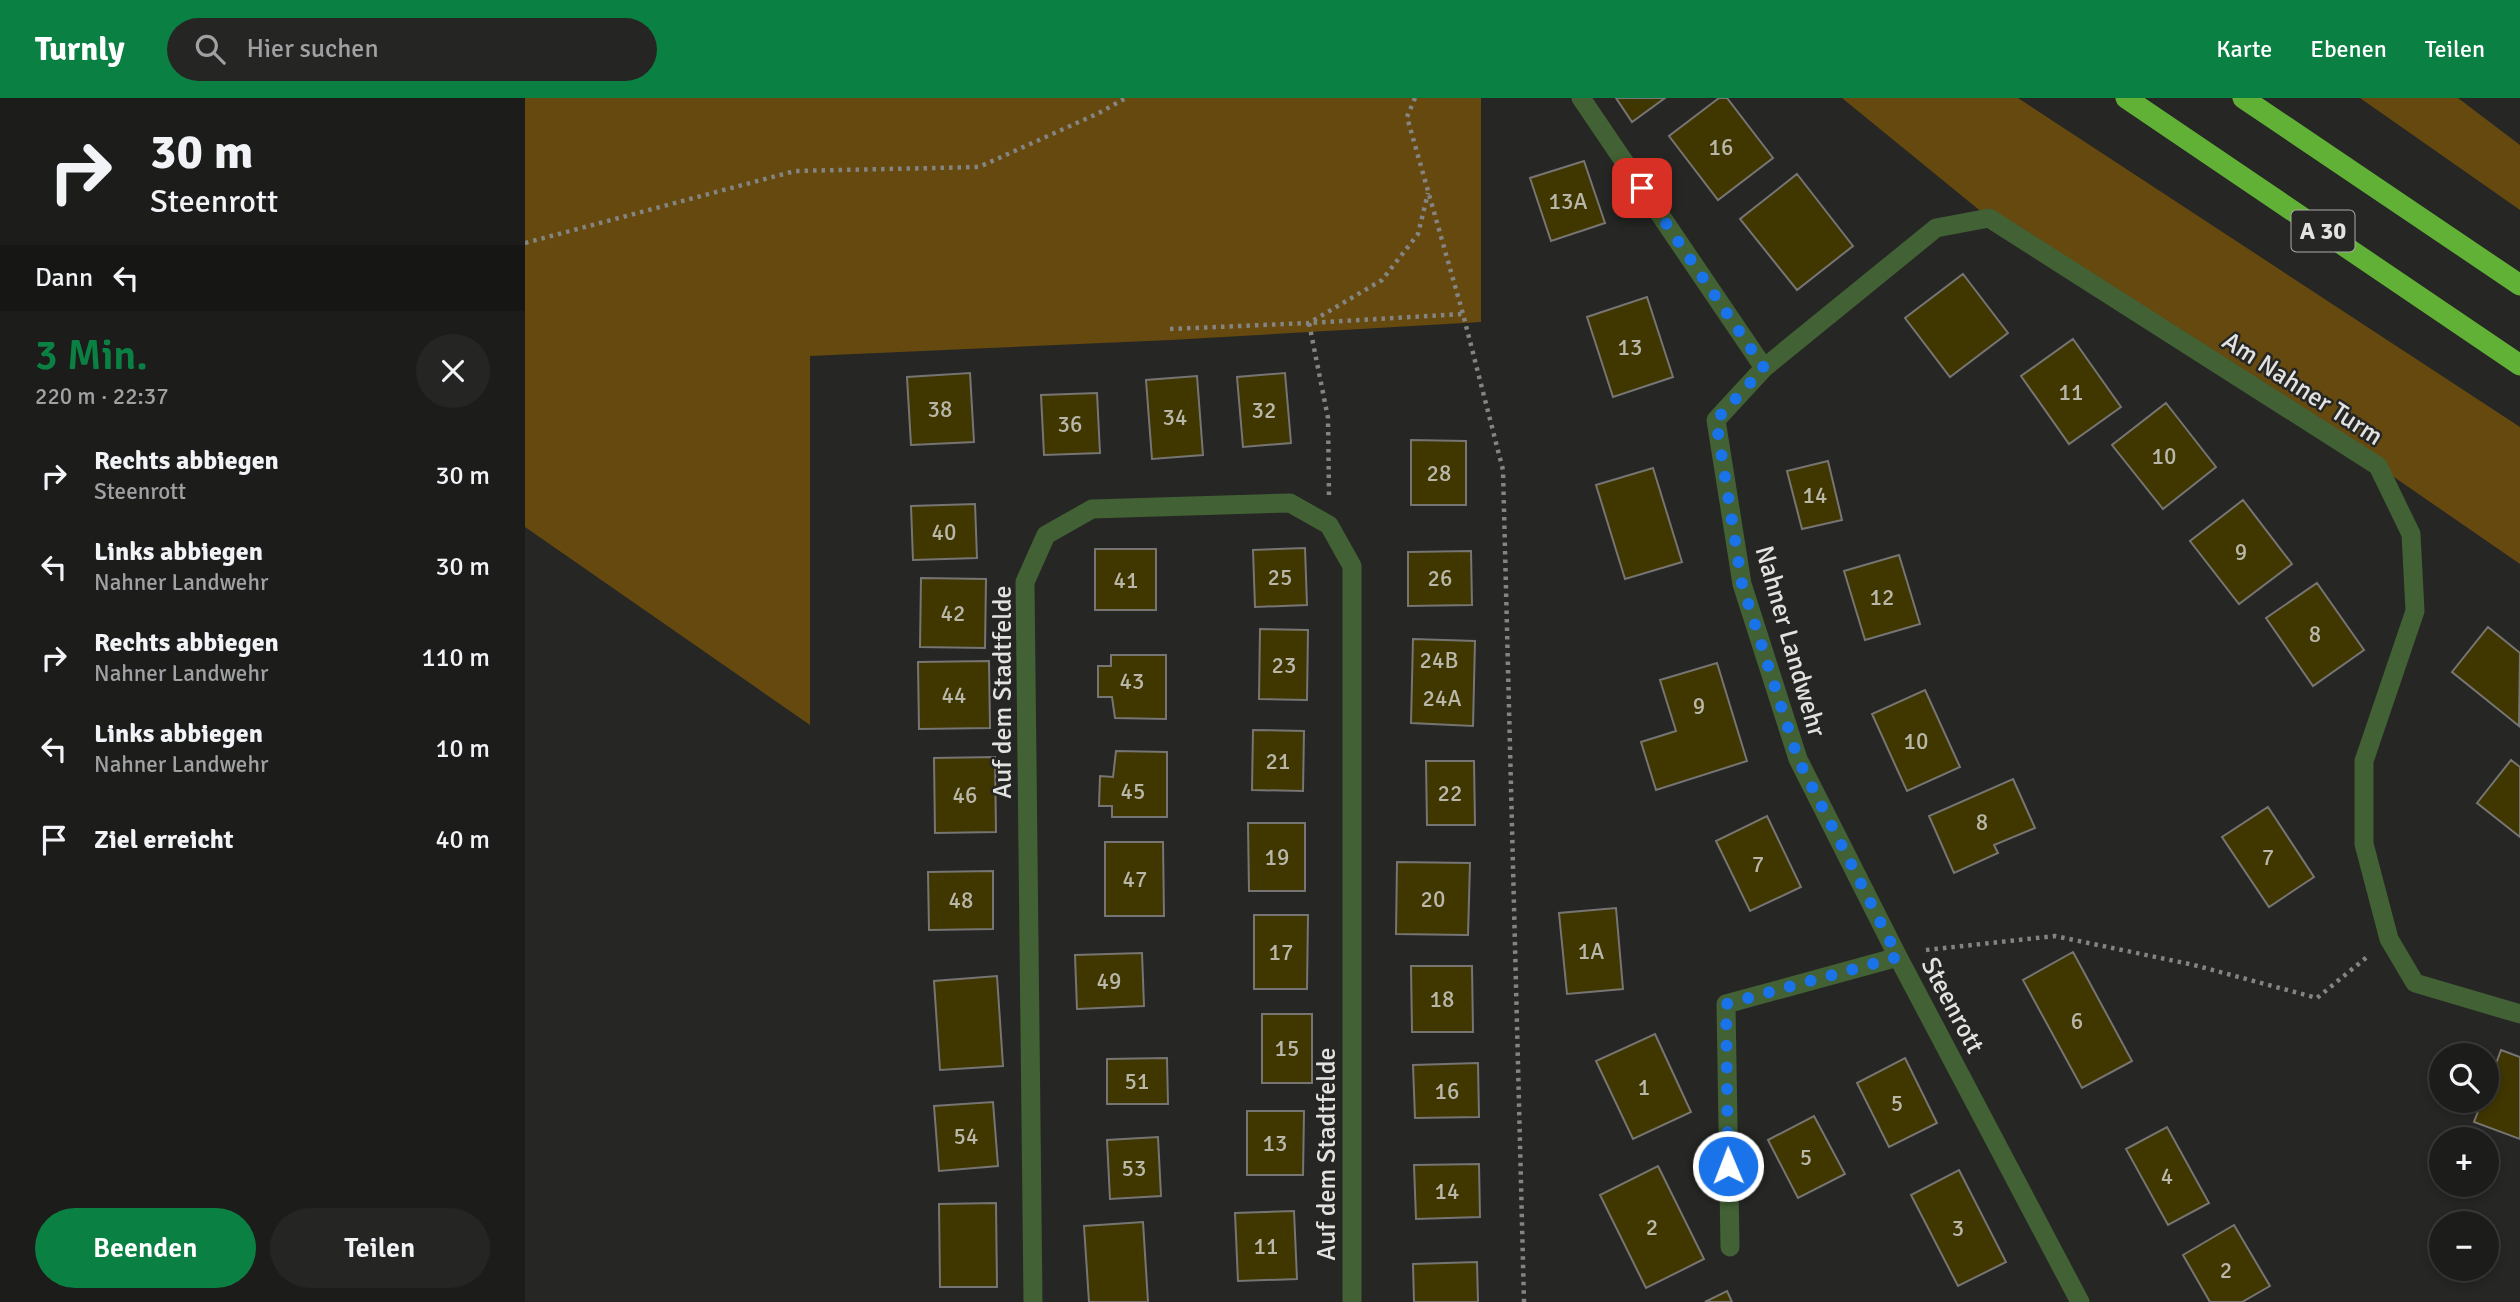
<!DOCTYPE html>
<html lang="de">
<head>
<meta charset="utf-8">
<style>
  :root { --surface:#1c1c1b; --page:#252524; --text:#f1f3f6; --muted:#a0a1a3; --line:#3a3a3a; --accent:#0b8043 }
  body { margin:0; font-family:Signika,sans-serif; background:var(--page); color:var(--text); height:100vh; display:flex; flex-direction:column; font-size:26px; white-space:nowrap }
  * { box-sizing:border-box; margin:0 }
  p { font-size:23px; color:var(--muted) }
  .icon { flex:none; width:38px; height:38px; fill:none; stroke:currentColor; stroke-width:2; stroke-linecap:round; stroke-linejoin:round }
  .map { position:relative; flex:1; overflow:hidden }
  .side { display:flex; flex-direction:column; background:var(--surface); width:525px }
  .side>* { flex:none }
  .guide { background:#1c1c1b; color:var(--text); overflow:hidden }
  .fabs { position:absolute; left:1904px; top:945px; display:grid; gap:14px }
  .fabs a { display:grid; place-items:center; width:70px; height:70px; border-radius:50%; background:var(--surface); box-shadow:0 4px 10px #0003,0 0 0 2px var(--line); font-size:35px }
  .pin { position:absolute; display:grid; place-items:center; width:60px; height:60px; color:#fff; margin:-30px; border-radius:14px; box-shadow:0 4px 10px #0006 }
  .me { position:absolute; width:77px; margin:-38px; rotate:359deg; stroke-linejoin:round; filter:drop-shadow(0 0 5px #0008) }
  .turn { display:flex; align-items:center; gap:24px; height:147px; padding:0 35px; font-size:32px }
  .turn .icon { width:91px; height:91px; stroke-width:2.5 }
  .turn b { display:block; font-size:49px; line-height:60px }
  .then { display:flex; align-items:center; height:66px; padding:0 35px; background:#0003; gap:14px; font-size:26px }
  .round { display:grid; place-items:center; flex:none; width:74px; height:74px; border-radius:37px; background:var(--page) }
  .head { display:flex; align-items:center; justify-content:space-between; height:119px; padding:0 35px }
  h1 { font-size:42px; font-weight:600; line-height:52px; color:var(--accent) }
  .primary-button { display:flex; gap:14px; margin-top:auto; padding:14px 35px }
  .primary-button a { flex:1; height:80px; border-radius:42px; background:var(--accent); color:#fff; font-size:28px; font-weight:600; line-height:80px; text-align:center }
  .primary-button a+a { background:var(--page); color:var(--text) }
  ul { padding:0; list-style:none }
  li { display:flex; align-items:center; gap:21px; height:91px; padding:0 35px }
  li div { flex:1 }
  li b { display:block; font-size:26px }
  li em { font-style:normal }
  header { display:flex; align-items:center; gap:42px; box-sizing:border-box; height:98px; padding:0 35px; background:var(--accent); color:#fff }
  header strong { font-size:33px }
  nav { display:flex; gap:38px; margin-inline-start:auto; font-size:24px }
  .search { width:490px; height:63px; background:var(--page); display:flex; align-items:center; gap:18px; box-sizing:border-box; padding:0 24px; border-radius:38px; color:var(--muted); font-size:26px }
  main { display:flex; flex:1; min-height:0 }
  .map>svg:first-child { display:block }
  .green { fill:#65490f }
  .building { fill:#3f3600; stroke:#767573; stroke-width:2 }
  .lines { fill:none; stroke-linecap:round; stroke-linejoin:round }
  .path { stroke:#848482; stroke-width:4.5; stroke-dasharray:3.5 5; stroke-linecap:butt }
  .minor { stroke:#426134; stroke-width:19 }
  .motorway { stroke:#62b137; stroke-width:21 }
  .route { stroke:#1a73e8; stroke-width:12; stroke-dasharray:0 21.6 }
  .labels { text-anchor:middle; stroke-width:5; stroke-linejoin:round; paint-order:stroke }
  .number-label { font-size:23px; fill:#b9b7a9 }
  .shield { fill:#262624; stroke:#aaaaa8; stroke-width:2 }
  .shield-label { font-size:24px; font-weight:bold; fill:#e2e2e1 }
  .street-label { font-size:26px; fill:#e2e2e1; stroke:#262624 }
</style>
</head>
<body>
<header>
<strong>Turnly</strong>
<div class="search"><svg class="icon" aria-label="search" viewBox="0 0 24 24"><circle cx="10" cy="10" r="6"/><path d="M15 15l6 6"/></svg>Hier suchen</div>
<nav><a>Karte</a><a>Ebenen</a><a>Teilen</a></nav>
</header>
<main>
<section class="side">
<div class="guide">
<div class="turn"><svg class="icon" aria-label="right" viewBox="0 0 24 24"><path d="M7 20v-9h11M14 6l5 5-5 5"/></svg><div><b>30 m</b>Steenrott</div></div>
<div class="then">Dann<svg class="icon" aria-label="left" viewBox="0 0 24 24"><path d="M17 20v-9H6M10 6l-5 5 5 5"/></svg></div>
</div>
<div class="head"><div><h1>3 Min.</h1><p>220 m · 22:37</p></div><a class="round"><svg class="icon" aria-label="close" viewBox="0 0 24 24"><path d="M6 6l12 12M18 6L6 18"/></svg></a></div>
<ul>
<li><svg class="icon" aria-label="right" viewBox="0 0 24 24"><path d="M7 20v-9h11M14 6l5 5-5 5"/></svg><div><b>Rechts abbiegen</b><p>Steenrott</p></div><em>30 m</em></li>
<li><svg class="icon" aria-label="left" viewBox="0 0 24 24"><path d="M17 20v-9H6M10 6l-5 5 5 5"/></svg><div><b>Links abbiegen</b><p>Nahner Landwehr</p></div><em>30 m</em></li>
<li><svg class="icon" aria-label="right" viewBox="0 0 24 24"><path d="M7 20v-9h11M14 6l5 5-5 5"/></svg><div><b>Rechts abbiegen</b><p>Nahner Landwehr</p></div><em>110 m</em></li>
<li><svg class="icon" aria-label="left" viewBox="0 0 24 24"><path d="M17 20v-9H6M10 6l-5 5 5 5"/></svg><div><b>Links abbiegen</b><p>Nahner Landwehr</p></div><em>10 m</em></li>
<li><svg class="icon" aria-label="arrive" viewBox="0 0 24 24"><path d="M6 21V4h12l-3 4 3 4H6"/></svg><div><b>Ziel erreicht</b></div><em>40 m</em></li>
</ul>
<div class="primary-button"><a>Beenden</a><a>Teilen</a></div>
</section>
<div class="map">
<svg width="1995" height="1204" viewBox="0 0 1995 1204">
  <rect width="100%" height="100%" fill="#262624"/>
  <path class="green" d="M 0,0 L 956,0 L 956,224 L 646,242 L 285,258 L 285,627 L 0,429 Z
    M 1317,0 L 1493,0 L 1995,329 L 1995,466 L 1853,368 L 1464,120 Z
    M 1835,0 L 1933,0 L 1995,47 L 1995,112 Z"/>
  <path class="building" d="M 1091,0 L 1140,0 L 1107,24 Z
    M 1194,0 L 1202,0 L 1248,60 L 1193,102 L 1144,38 Z
    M 1059,63 L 1080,125 L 1026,143 L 1005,80 Z
    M 1272,76 L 1328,148 L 1272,192 L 1215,121 Z
    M 1438,176 L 1483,235 L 1425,279 L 1380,220 Z
    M 1122,199 L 1148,279 L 1088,299 L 1062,219 Z
    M 1548,241 L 1596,309 L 1544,346 L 1496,278 Z
    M 445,275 L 449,344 L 386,347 L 382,279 Z
    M 760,275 L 766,345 L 718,349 L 712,279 Z
    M 672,278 L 678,357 L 627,361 L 621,282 Z
    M 572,295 L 575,355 L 519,357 L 516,297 Z
    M 1641,305 L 1691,369 L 1638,411 L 1587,347 Z
    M 886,342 L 941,343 L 941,407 L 886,407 Z
    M 1303,363 L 1317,422 L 1277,431 L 1262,373 Z
    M 1128,370 L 1157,464 L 1100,481 L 1071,387 Z
    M 1718,402 L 1767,466 L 1714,506 L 1665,443 Z
    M 450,406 L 452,460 L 388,462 L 386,408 Z
    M 780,450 L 782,507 L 730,509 L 728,452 Z
    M 570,451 L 631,451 L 631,512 L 570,512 Z
    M 946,453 L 947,507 L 883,508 L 883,454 Z
    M 1374,457 L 1395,526 L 1340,542 L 1319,473 Z
    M 396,480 L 461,481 L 460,550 L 395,549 Z
    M 1792,485 L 1839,552 L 1788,588 L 1741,520 Z
    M 1963,529 L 1995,555 L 1994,628 L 1927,574 Z
    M 735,531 L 783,532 L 782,602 L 734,601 Z
    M 888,541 L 950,543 L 948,628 L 886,625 Z
    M 586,557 L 641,557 L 641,621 L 590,620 L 587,599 L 573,599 L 573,568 L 586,568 Z
    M 464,563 L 465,630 L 394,631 L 393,564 Z
    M 1192,565 L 1222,663 L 1131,692 L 1116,644 L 1151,633 L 1135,582 Z
    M 1400,592 L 1435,669 L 1382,693 L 1347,616 Z
    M 728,632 L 779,633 L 778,693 L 727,692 Z
    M 591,653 L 642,654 L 642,719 L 587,719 L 587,708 L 574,708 L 575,678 L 588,679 Z
    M 470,659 L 471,734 L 410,735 L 409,660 Z
    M 1986,662 L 1995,669 L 1995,739 L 1952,705 Z
    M 901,663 L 949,663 L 950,727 L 902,727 Z
    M 1488,681 L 1510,730 L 1469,747 L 1473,755 L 1429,775 L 1404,718 Z
    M 1743,709 L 1789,779 L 1744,809 L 1697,739 Z
    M 1242,718 L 1276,789 L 1225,813 L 1191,743 Z
    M 723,725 L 780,725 L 780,793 L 724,793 Z
    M 580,744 L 638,744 L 639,818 L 580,818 Z
    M 872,764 L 945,765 L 943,837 L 871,836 Z
    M 468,773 L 468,831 L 404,832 L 403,774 Z
    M 1091,810 L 1098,891 L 1042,896 L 1034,815 Z
    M 729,817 L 783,817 L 782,891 L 729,891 Z
    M 1548,854 L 1607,963 L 1557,990 L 1498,882 Z
    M 617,855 L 619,908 L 552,911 L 550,857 Z
    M 886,868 L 947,868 L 948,934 L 887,934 Z
    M 472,878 L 478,968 L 415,972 L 409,883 Z
    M 737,916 L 787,916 L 787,985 L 737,985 Z
    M 1130,936 L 1166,1014 L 1108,1041 L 1071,963 Z
    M 1976,952 L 1995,959 L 1995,1041 L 1949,1024 L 1957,1003 L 1962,1003 L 1962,990 Z
    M 642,960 L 643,1006 L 582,1006 L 582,961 Z
    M 1380,960 L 1412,1025 L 1364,1049 L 1332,985 Z
    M 953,965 L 954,1019 L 890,1020 L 888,967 Z
    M 468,1004 L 473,1068 L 414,1073 L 409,1008 Z
    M 722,1013 L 779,1013 L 778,1077 L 722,1077 Z
    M 1289,1018 L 1320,1076 L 1273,1100 L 1243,1042 Z
    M 1642,1029 L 1684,1105 L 1643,1127 L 1601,1051 Z
    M 633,1039 L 636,1098 L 585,1101 L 582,1042 Z
    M 954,1066 L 955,1119 L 891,1121 L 889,1067 Z
    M 1133,1068 L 1179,1161 L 1121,1190 L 1075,1097 Z
    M 1434,1072 L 1481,1164 L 1433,1188 L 1386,1097 Z
    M 471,1105 L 472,1189 L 415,1189 L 414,1106 Z
    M 769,1113 L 772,1181 L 713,1183 L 710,1115 Z
    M 618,1124 L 623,1204 L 564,1204 L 559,1128 Z
    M 1709,1127 L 1745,1188 L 1717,1204 L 1685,1204 L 1658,1157 Z
    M 952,1164 L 953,1204 L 889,1204 L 888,1166 Z
    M 1202,1193 L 1207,1204 L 1180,1204 Z"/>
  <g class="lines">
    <path class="path" d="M 890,0 L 882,19 L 938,216 L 978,372 L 999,1204
      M 0,145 L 270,73 L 454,69 L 574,15 L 601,0
      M 645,231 L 784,225 L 857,182 L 893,136 L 903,95
      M 804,397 L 803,320 L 784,225 L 938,216
      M 1401,852 L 1530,838 L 1669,867 L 1792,900 L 1842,859"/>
    <path class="minor" d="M 1056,0 L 1239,270
      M 1205,1149 L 1201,906 L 1373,859
      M 508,1204 L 500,484 L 521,437 L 567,411 L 765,405 L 804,427 L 827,468 L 827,1204
      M 1555,1204 L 1373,859 L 1273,661 L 1217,486 L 1191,322 L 1239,270 L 1411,130 L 1464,120 L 1853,368 L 1886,436 L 1890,513 L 1839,663 L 1839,746 L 1864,841 L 1890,885 L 1995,916"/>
    <path class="motorway" d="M 1601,0 L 1995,267
      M 1718,0 L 1995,187"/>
  </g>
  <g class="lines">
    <path class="route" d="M 1117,90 L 1239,270 L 1191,322 L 1217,486 L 1273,661 L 1373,859 L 1201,906 L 1203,1068"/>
  </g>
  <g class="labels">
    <g class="number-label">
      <text x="1196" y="57">16</text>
      <text x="1043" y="111">13A</text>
      <text x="1105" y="257">13</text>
      <text x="1546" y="302">11</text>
      <text x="415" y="319">38</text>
      <text x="739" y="320">32</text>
      <text x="650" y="327">34</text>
      <text x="545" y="334">36</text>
      <text x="1639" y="366">10</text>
      <text x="914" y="383">28</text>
      <text x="1290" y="405">14</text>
      <text x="419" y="442">40</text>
      <text x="1716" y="462">9</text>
      <text x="755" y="487">25</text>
      <text x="915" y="488">26</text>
      <text x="601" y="490">41</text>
      <text x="1357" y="507">12</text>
      <text x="428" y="523">42</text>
      <text x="1790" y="544">8</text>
      <text x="914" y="570">24B</text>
      <text x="759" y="575">23</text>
      <text x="607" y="591">43</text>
      <text x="429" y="605">44</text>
      <text x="917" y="608">24A</text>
      <text x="1174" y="616">9</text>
      <text x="1391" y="651">10</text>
      <text x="753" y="671">21</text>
      <text x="608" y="701">45</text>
      <text x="925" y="703">22</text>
      <text x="440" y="705">46</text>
      <text x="1457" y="732">8</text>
      <text x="752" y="767">19</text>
      <text x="1743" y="767">7</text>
      <text x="1233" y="774">7</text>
      <text x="610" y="789">47</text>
      <text x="908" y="809">20</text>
      <text x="436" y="810">48</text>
      <text x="1066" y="861">1A</text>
      <text x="756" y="862">17</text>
      <text x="584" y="891">49</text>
      <text x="917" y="909">18</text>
      <text x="1552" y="931">6</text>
      <text x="762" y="958">15</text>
      <text x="612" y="991">51</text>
      <text x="1119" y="997">1</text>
      <text x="922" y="1001">16</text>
      <text x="1372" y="1013">5</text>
      <text x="441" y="1046">54</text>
      <text x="750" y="1053">13</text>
      <text x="1281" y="1067">5</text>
      <text x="609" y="1078">53</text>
      <text x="1642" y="1086">4</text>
      <text x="922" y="1101">14</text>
      <text x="1127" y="1137">2</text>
      <text x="1433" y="1138">3</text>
      <text x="741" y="1156">11</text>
      <text x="1701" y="1180">2</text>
    </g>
    <rect class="shield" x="1766.5" y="112.5" width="63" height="41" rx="5"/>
    <g class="shield-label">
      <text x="1798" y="141">A 30</text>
    </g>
    <g class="street-label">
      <text transform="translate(1778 290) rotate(33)" y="9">Am Nahner Turm</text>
      <text transform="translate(1266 543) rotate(74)" y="9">Nahner Landwehr</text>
      <text transform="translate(477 594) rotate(-90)" y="9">Auf dem Stadtfelde</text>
      <text transform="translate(1428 907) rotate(62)" y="9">Steenrott</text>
      <text transform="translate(801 1056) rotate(-90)" y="9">Auf dem Stadtfelde</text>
    </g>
  </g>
</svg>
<div class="fabs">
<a><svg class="icon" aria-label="search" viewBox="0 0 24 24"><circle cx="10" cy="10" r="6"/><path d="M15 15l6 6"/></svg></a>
<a>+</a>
<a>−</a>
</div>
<div class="pin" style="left:1117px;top:90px;background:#d93025"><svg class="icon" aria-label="arrive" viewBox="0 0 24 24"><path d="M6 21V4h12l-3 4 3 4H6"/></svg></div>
<svg class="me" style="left:1203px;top:1068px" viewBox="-20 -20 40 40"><circle r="17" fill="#1a73e8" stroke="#fff" stroke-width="3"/><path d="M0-11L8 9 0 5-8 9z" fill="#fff"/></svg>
</div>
</main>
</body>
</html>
